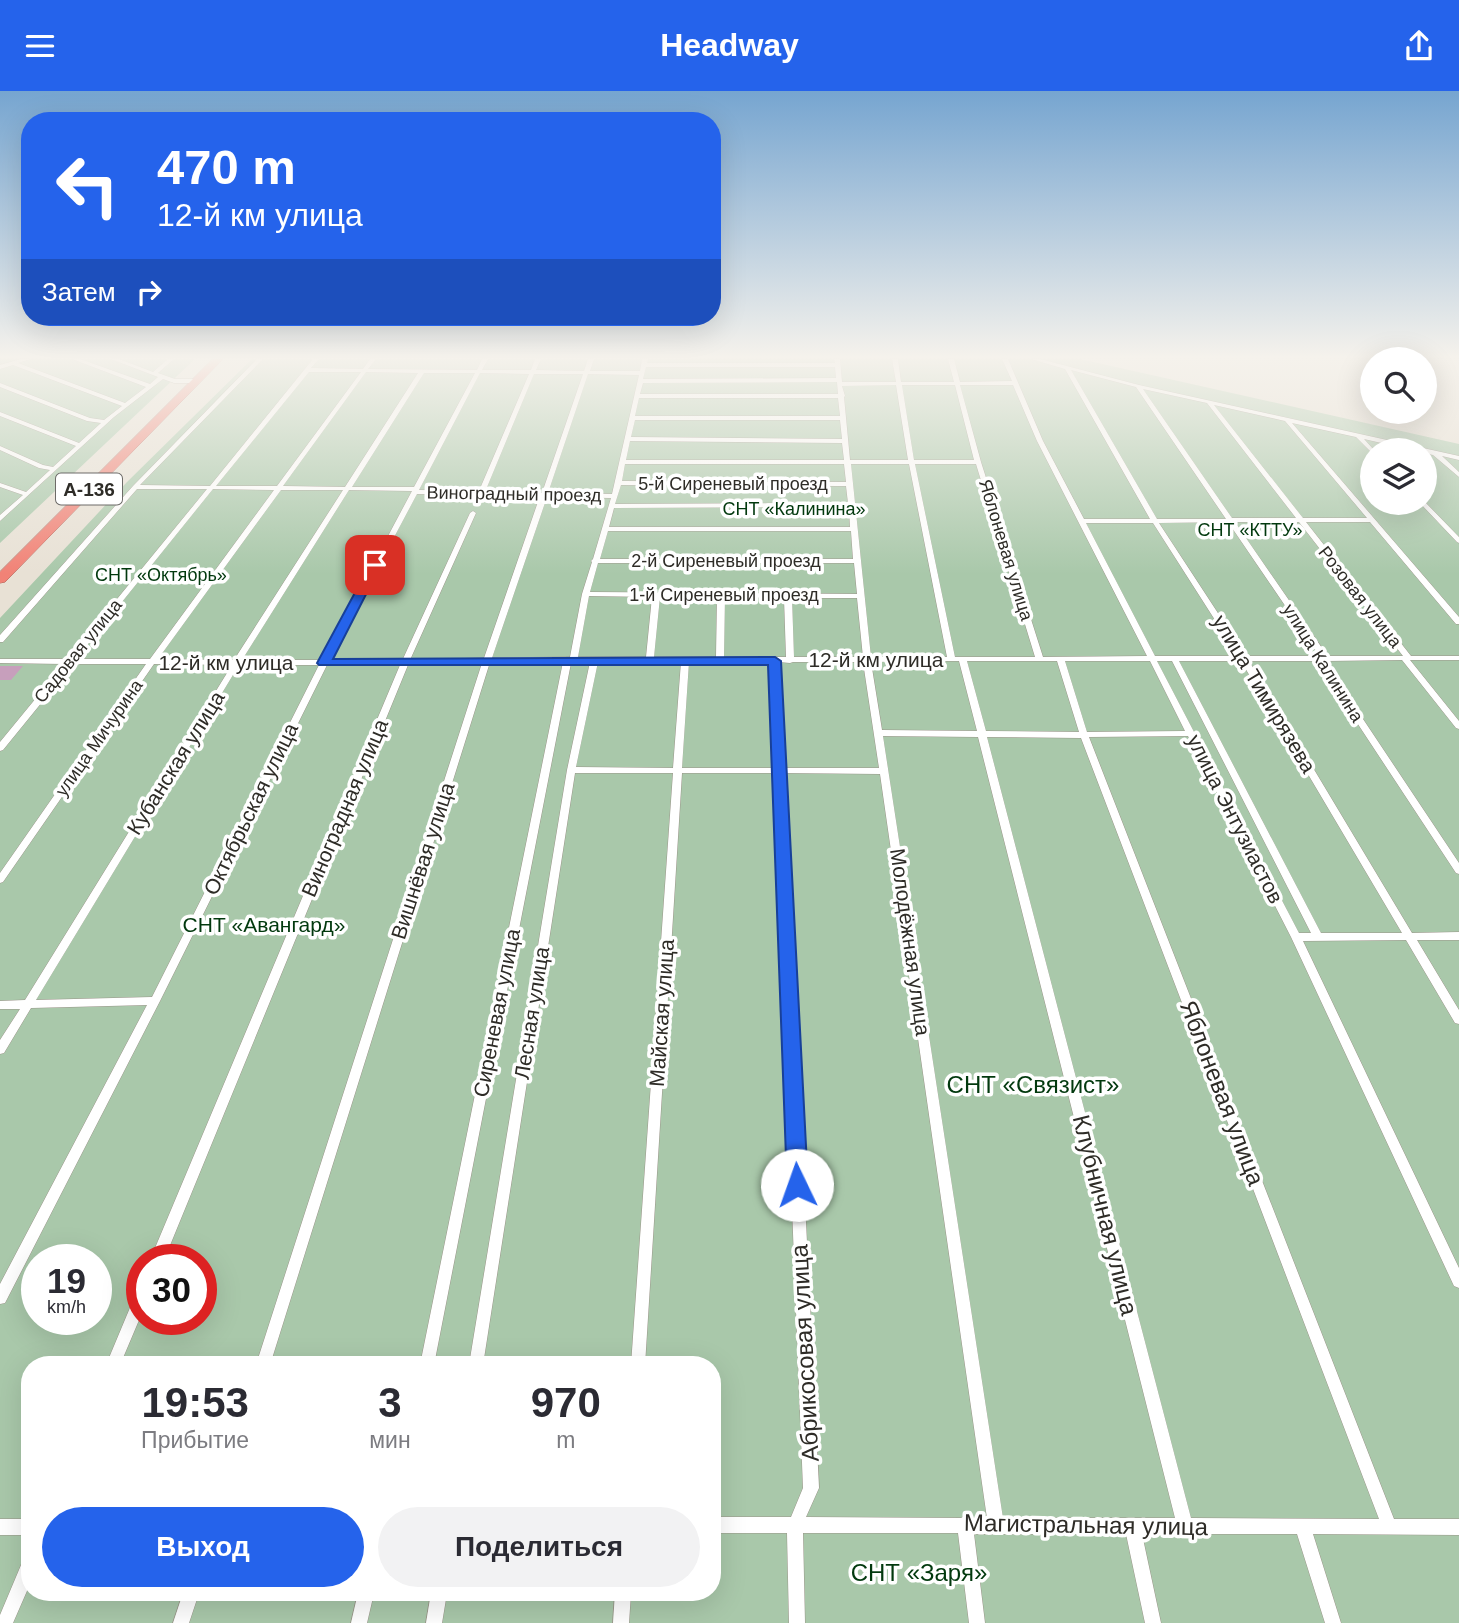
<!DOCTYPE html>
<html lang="ru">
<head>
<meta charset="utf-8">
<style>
  :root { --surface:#fff; --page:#f2f2f3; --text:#2b2b33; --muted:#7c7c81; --accent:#2563eb }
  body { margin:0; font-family:Arial,sans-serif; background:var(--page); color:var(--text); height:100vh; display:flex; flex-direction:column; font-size:26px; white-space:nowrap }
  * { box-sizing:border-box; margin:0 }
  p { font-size:23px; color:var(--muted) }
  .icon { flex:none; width:38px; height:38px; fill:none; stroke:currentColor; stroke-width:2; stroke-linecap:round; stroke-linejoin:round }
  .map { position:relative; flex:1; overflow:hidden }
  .sheet { position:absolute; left:21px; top:1265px; width:700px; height:245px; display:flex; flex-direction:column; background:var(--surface); border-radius:28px; box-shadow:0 7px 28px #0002 }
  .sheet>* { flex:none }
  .banner { position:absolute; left:21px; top:21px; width:700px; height:214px; border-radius:28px; box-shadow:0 7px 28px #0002; background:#2563eb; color:#fff; overflow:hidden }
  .fabs { position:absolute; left:1360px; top:256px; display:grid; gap:14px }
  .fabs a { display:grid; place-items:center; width:77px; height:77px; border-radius:50%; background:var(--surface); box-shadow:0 7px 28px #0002; font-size:35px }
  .speed { position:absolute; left:21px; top:1153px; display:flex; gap:14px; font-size:35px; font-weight:700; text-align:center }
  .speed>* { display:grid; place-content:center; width:91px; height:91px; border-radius:50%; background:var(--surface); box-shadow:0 7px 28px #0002; line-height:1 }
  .speed small { font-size:18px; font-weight:400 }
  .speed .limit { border:10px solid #d22; background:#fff; color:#111 }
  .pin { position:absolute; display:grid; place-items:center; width:60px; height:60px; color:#fff; margin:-30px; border-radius:14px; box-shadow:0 4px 10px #0006 }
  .me { position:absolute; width:77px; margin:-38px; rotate:357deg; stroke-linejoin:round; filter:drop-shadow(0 0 5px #0008) }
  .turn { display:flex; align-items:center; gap:24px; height:147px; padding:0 21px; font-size:32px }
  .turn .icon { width:91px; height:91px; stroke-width:2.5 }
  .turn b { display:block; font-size:49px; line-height:60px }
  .then { display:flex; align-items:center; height:66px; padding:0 21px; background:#0003; gap:14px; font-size:26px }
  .eta { display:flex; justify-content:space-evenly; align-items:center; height:119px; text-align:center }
  .eta b { font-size:42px; font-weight:800; line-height:49px }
  .primary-button { display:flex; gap:14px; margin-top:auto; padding:14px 21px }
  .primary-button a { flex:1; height:80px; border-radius:42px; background:var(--accent); color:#fff; font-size:28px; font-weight:800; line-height:80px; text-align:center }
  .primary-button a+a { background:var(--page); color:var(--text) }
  header { display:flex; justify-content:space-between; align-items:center; height:91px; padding:0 21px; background:var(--accent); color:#fff; font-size:32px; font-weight:800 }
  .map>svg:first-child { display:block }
  .green { fill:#a9c8aa; fill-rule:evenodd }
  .building { fill:#c79fbc }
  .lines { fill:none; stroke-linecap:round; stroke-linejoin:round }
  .street-casing { stroke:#9b958a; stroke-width:1 }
  .highway-casing { stroke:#ad645a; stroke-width:1 }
  .street { fill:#fff; fill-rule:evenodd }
  .highway { fill:#f18276; fill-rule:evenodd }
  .route { fill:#2563eb; stroke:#184099; stroke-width:2 }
  .labels { text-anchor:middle; stroke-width:7; stroke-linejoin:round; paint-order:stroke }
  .far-street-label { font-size:18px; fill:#2e2c27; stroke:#fff }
  .far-park-label { font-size:18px; fill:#02390e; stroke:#fff }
  .shield { fill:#fff; stroke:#6d6b68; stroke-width:2 }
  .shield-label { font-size:19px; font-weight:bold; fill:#2e2c27 }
  .street-label { font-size:21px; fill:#2e2c27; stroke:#fff }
  .park-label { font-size:21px; fill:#02390e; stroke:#fff }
  .near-park-label { font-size:24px; fill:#02390e; stroke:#fff }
  .near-street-label { font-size:24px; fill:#2e2c27; stroke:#fff }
</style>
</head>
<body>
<header><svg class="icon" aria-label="menu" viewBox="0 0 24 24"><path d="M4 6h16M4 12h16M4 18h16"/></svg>Headway<svg class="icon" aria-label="share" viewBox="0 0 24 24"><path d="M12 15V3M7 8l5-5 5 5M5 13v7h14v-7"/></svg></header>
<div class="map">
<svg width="1459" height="1532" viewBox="0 0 1459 1532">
  <rect width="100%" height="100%" fill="#e8e1d5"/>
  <path class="green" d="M 0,268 L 195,268 L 0,452 Z
    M 252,268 L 1080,268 L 1459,353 L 1459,1532 L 0,1532 L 0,527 L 127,391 ZM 1372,359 L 1424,359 L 1424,411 L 1372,411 ZM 37,1169 L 96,1169 L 96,1228 L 37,1228 ZM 142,1169 L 201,1169 L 201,1228 L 142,1228 ZM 30,1274 L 712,1274 L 712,1502 L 30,1502 Z"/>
  <path class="building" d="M 0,575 L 23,575 L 11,589 L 0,589 Z"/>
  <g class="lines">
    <g class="street-casing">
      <path id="street" d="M 21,268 L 30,268 L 18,272 L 125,312 L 146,296 L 72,268 L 80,268 L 150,293 L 158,286 L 111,268 L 119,268 L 153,281 L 168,268 L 174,268 L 158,282 L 175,288 L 197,288 L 200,290 L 197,292 L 174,292 L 163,288 L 114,326 L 0,430 L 0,424 L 23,404 L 0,396 L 0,392 L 26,401 L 50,379 L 39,377 L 0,359 L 0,355 L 43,374 L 53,376 L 76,355 L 0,325 L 0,321 L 79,352 L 101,332 L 87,330 L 0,296 L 0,292 L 90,327 L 104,329 L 122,315 L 13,274 L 0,278 L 0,274 Z
        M 257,268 L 263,268 L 140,394 L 210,395 L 313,268 L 319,268 L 311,277 L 363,278 L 370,268 L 376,268 L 368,278 L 477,279 L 482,268 L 488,268 L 482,279 L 531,279 L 535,268 L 541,268 L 536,279 L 584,280 L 588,268 L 594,268 L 590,280 L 640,280 L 642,268 L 648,268 L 647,272 L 835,272 L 834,268 L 840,268 L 842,291 L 896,291 L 892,268 L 898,268 L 901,291 L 954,291 L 948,268 L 954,268 L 960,291 L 1012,290 L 1002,268 L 1008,268 L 1043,350 L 1084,428 L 1150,428 L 1065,278 L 1031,268 L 1040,268 L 1139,294 L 1459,365 L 1459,369 L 1442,365 L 1459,381 L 1459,386 L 1433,364 L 1424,362 L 1424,359 L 1412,359 L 1364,348 L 1374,359 L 1372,359 L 1372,362 L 1356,346 L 1292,332 L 1459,526 L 1459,533 L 1456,533 L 1370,431 L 1306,431 L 1411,565 L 1459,565 L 1459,569 L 1410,569 L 1459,630 L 1459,638 L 1456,637 L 1402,569 L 1326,570 L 1327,574 L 1459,772 L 1459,783 L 1456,782 L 1319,574 L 1318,570 L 1249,570 L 1412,842 L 1459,841 L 1459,849 L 1417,849 L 1459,919 L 1459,933 L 1455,932 L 1406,849 L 1303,850 L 1459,1177 L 1459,1197 L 1454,1195 L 1291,846 L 1188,645 L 1089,646 L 1394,1428 L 1459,1428 L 1459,1444 L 1313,1443 L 1341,1532 L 1325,1532 L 1297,1443 L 1142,1443 L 1161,1532 L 1145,1532 L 1126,1443 L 974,1443 L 985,1532 L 969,1532 L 958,1442 L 803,1442 L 805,1532 L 789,1532 L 787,1442 L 712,1442 L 712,1426 L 791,1426 L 803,1397 L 775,682 L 682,682 L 645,1274 L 631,1274 L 673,682 L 575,682 L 483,1274 L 469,1274 L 567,679 L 590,571 L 571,572 L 434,1274 L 420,1274 L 563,571 L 490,571 L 270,1274 L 256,1274 L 482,572 L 408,574 L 164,1169 L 150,1169 L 400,574 L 327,574 L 160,910 L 5,1212 L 0,1213 L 0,1193 L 147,914 L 31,917 L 4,962 L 0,963 L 0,949 L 20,918 L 0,918 L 0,910 L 25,909 L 232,574 L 154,573 L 3,791 L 0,792 L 0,782 L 146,573 L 73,573 L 3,659 L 0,660 L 0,651 L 64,573 L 0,572 L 0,568 L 68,568 L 207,398 L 137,398 L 3,551 L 0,551 L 0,544 L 133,395 ZM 646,276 L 835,276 L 836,287 L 643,288 ZM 1071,279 L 1136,296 L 1226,428 L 1157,428 ZM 309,281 L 361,281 L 277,395 L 216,395 ZM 366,281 L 418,282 L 345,396 L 283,395 ZM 424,282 L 475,282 L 414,396 L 352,396 ZM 480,282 L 529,283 L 479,400 L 419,399 ZM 534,283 L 583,283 L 542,402 L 485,401 ZM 588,283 L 639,284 L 612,403 L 548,402 ZM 837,291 L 838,303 L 640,303 L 643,292 ZM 896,294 L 908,369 L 850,369 L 844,306 L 845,305 L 842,295 ZM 902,294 L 955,294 L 974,369 L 914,369 ZM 960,294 L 1013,294 L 1037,350 L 1147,565 L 1043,566 L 981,371 ZM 1143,298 L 1207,312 L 1296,427 L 1232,427 ZM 639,307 L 838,307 L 840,325 L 635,325 ZM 1214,314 L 1285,330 L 1367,427 L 1303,427 ZM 635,329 L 840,329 L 842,348 L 631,346 ZM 630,350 L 842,352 L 844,369 L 626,369 ZM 625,373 L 844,373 L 846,391 L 622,390 ZM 851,373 L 909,373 L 947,566 L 871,566 ZM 915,373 L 976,373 L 1035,566 L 955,566 ZM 621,394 L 846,395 L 848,412 L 615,413 ZM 213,398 L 274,399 L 150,568 L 76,568 ZM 281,399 L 343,399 L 234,569 L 158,568 ZM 349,399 L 412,400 L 322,569 L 242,569 ZM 417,403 L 540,405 L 484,567 L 410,569 L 476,422 L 473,420 L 470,422 L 402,570 L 329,569 ZM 547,406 L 611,407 L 593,468 L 591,470 L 592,471 L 582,503 L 570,566 L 492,567 ZM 849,416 L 850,436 L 609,436 L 614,417 ZM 1228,431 L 1316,560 L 1317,565 L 1246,565 L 1159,432 ZM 1235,431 L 1299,431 L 1403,565 L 1325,565 L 1324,560 ZM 1086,432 L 1153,432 L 1238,565 L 1155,565 ZM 608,440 L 851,440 L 853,468 L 600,468 ZM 598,472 L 854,472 L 857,503 L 590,501 ZM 589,505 L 652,506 L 646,566 L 578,566 ZM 660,506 L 717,506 L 716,566 L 654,566 ZM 725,506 L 784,507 L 786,566 L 724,566 ZM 792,507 L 857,507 L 863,566 L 794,566 ZM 949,570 L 959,570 L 977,640 L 882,639 L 871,571 ZM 967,570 L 1057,570 L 1079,641 L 986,640 ZM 1065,570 L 1150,570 L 1185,640 L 1087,641 ZM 1157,570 L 1172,570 L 1311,842 L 1299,842 ZM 1179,570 L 1241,570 L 1402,842 L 1321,842 ZM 598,571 L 647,571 L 650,572 L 681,571 L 673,677 L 576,676 ZM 689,571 L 717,571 L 720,572 L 723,571 L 771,571 L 775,677 L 682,677 ZM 779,571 L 790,572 L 793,571 L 863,571 L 879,677 L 784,677 ZM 239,574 L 319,574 L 152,906 L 36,909 ZM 883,645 L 978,646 L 1175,1427 L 1003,1427 ZM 987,646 L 1081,647 L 1379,1428 L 1191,1427 ZM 784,682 L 880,683 L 987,1427 L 969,1427 L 965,1425 L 961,1427 L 806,1426 L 819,1397 Z
        M 1424,410 L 1459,446 L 1459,452 L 1457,451 L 1419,411 L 1424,411 Z
        M 142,1199 L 142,1222 L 120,1274 L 106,1274 L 137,1200 Z
        M 0,1428 L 30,1428 L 30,1444 L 0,1444 Z
        M 30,1465 L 30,1493 L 13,1532 L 0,1532 L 0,1524 L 24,1467 Z
        M 183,1502 L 199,1502 L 189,1532 L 173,1532 Z
        M 358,1502 L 374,1502 L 367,1532 L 351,1532 Z
        M 431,1502 L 447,1502 L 442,1532 L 426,1532 Z
        M 615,1502 L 631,1502 L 629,1532 L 613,1532 Z"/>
    </g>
    <g class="highway-casing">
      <path id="highway" d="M 213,268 L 223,268 L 5,491 L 0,492 L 0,481 Z"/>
    </g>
    <use href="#street" class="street"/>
    <use href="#highway" class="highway"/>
  </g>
  <linearGradient id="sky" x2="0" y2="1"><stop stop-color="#76a5d0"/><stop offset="0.55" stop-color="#f5f2ec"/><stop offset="1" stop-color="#f5f2ec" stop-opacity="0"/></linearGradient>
  <rect width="1459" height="483" fill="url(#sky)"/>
  <path class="route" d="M 371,472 L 381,474 L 333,568 L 775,566 L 781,570 L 808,1094 L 805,1100 L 797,1103 L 790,1100 L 787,1094 L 768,574 L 319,574 L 317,572 Z"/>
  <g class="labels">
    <g class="far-street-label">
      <text x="733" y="399">5-й Сиреневый проезд</text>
      <text transform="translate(514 403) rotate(1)" y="6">Виноградный проезд</text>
      <text transform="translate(1006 459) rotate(73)" y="6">Яблоневая улица</text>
      <text x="726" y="476">2-й Сиреневый проезд</text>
      <text x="724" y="510">1-й Сиреневый проезд</text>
      <text transform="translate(1360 506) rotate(52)" y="6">Розовая улица</text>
      <text transform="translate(78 560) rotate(-51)" y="6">Садовая улица</text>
      <text transform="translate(1323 572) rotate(58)" y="6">улица Калинина</text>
      <text transform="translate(99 647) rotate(-55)" y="6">улица Мичурина</text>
    </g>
    <g class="far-park-label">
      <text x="794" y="424">СНТ «Калинина»</text>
      <text x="1250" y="445">СНТ «КТТУ»</text>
      <text x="161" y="490">СНТ «Октябрь»</text>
    </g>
    <rect class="shield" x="56" y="382.5" width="66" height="31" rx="5"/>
    <g class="shield-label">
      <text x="89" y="405">А-136</text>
    </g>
    <g class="street-label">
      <text x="876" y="576">12-й км улица</text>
      <text x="226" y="579">12-й км улица</text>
      <text transform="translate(1264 603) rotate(59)" y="7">улица Тимирязева</text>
      <text transform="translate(176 672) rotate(-58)" y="7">Кубанская улица</text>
      <text transform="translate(345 717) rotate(-67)" y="7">Виноградная улица</text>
      <text transform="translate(251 718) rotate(-64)" y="7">Октябрьская улица</text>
      <text transform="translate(1235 728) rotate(63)" y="7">улица Энтузиастов</text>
      <text transform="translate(423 770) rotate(-72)" y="7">Вишнёвая улица</text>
      <text transform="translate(910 851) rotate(82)" y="7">Молодёжная улица</text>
      <text transform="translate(497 922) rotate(-79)" y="7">Сиреневая улица</text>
      <text transform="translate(532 922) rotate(-81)" y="7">Лесная улица</text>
      <text transform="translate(662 922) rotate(-86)" y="7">Майская улица</text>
    </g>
    <g class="park-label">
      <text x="264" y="841">СНТ «Авангард»</text>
    </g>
    <g class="near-park-label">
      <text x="1033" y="1002">СНТ «Связист»</text>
      <text x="919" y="1490">СНТ «Заря»</text>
    </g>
    <g class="near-street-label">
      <text transform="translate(1222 1002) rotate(69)" y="8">Яблоневая улица</text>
      <text transform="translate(1105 1124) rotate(76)" y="8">Клубничная улица</text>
      <text transform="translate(805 1262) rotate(-93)" y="8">Абрикосовая улица</text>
      <text transform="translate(1086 1434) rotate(1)" y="8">Магистральная улица</text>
    </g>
  </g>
</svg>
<div class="fabs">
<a><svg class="icon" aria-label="search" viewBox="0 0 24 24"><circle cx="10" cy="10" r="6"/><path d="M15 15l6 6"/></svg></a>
<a><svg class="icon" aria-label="layers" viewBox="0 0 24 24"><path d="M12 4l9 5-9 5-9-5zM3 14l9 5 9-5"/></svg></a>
</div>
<div class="speed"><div>19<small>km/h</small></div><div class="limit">30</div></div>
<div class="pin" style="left:375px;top:474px;background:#d93025"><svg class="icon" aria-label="arrive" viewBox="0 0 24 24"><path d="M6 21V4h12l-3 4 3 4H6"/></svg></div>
<svg class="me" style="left:797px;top:1094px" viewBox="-20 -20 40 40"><circle r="19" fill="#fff"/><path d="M0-13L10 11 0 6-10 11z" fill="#2563eb"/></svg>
<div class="banner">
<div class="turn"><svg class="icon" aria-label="left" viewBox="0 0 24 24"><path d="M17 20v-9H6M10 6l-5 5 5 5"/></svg><div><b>470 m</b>12-й км улица</div></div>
<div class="then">Затем<svg class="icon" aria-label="right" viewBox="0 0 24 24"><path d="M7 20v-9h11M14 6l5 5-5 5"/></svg></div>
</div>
<section class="sheet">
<div class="eta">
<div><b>19:53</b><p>Прибытие</p></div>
<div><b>3</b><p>мин</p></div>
<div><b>970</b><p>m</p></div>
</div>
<div class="primary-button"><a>Выход</a><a>Поделиться</a></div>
</section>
</div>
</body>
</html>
